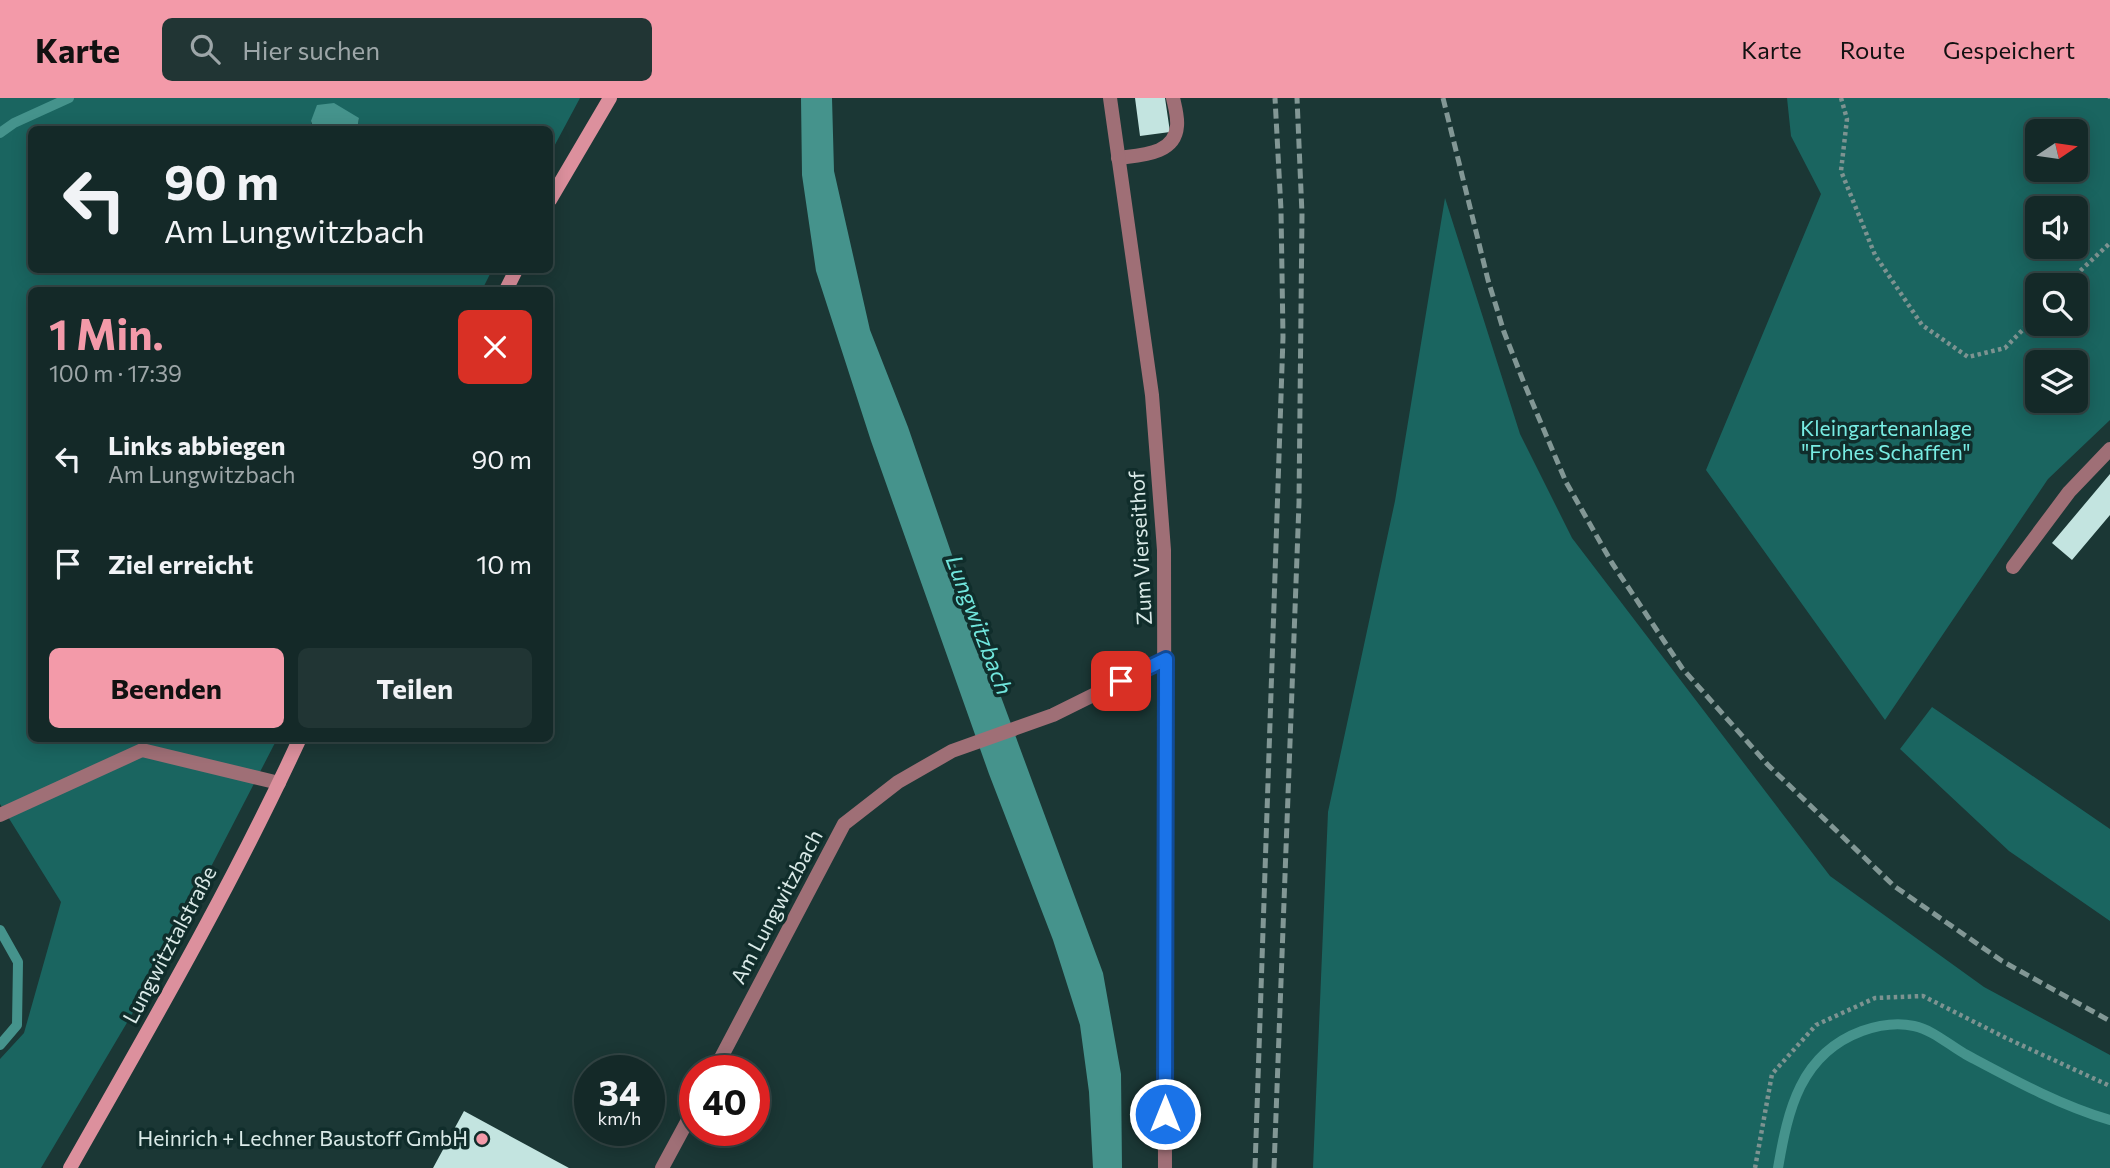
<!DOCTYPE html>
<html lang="de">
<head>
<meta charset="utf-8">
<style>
  :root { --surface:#142928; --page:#213534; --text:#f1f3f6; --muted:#9da6a8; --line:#334545; --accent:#f39aa9 }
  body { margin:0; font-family:Commissioner,sans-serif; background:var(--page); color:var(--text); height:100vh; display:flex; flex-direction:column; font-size:26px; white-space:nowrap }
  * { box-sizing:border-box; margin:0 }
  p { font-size:23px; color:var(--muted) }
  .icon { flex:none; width:38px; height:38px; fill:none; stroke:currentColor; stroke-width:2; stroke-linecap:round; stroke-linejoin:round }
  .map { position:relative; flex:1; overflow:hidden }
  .panel { position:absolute; left:28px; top:189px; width:525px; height:455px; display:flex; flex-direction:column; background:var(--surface); border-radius:10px; box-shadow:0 4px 18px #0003,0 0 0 2px var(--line) }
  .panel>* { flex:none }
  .banner { position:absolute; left:28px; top:28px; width:525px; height:147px; border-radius:10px; box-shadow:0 4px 18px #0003,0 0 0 2px var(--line); background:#142928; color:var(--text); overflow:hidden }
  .needle { width:46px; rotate:77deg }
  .tools { position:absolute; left:2025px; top:21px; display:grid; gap:14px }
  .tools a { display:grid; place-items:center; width:63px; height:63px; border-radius:10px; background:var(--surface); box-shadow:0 4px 18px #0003,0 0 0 2px var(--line); font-size:35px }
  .speed { position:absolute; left:574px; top:957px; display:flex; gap:14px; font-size:35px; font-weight:700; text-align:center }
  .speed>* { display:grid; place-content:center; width:91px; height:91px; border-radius:50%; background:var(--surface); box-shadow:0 4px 18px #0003,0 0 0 2px var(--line); line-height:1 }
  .speed small { font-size:18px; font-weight:400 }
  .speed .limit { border:10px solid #d22; background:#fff; color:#111 }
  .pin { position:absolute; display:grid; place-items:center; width:60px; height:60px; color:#fff; margin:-30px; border-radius:14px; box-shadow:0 4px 10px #0006 }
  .me { position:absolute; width:77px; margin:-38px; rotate:0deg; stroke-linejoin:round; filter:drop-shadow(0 0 5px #0008) }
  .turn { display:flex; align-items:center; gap:24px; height:147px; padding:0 21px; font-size:32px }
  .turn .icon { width:91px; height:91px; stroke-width:2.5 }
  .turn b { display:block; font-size:49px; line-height:60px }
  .round { display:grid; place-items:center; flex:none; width:74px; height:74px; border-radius:10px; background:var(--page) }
  .headline { display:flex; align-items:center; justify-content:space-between; height:119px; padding:0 21px }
  h1 { font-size:42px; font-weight:700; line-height:52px; color:var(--accent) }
  .primary-button { display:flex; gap:14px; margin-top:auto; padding:14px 21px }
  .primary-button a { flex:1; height:80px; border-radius:10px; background:var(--accent); color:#111; font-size:28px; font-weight:700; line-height:80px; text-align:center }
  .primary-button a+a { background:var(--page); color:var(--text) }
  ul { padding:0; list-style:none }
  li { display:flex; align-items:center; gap:21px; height:105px; padding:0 21px }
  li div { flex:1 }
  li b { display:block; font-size:26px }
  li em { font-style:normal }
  header { display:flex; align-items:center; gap:42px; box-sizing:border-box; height:98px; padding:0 35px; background:var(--accent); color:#111 }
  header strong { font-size:33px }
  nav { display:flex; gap:38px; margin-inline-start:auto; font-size:24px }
  .search { width:490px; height:63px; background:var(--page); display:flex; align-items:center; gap:18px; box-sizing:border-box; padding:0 24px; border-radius:10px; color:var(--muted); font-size:26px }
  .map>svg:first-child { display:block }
  .green { fill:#1a6560; fill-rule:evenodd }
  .water { fill:#45938c }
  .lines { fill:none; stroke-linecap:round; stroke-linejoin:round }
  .stream { stroke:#45938c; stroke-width:10 }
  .building { fill:#c3e4e0 }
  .path { stroke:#7d9391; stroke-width:4.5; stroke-dasharray:3.5 3.5; stroke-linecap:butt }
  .service { stroke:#9f6f76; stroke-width:14 }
  .minor { stroke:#9f6f76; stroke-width:14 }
  .tertiary { stroke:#9f6f76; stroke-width:14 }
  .secondary { stroke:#dc909d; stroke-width:14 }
  .rail { stroke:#829795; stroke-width:5; stroke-dasharray:10 5; stroke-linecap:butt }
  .route-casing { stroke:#114b97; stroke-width:18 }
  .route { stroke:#1a73e8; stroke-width:12 }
  .poi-dot { fill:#f39aa9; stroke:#102d2b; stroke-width:2.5 }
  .labels { text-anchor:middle; stroke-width:7; stroke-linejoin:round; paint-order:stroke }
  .park-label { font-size:21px; fill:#78ece3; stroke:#102d2b }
  .street-label { font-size:21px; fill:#daeae8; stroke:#102d2b }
  .poi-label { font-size:21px; fill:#daeae8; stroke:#102d2b; text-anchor:end }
  .water-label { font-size:23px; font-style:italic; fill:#70e5dc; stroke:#102d2b }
</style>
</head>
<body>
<header>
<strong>Karte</strong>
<div class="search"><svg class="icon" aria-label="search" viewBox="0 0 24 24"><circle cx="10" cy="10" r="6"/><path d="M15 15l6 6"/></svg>Hier suchen</div>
<nav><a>Karte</a><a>Route</a><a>Gespeichert</a></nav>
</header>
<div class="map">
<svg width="2110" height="1070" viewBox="0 0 2110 1070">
  <rect width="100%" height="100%" fill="#1b3735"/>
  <path class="green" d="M 0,0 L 580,0 L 550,56 L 550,32 L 357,31 L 359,20 L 311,23 L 313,31 L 32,32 L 32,172 L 492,172 L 482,192 L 32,192 L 32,640 L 277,641 L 154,879 L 41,1070 L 0,1070 L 0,961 L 24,935 L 61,804 L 0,706 Z
    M 1787,0 L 2110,0 L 2110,322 L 2048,381 L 1885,622 L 1706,372 L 1821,96 L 1791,38 ZM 2037,33 L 2076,33 L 2076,72 L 2037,72 ZM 2037,110 L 2076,110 L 2076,149 L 2037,149 ZM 2037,187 L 2076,187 L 2076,226 L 2037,226 ZM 2037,264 L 2076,264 L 2076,303 L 2037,303 Z
    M 1445,100 L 1520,336 L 1572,440 L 1830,778 L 1984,889 L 2110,957 L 2110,1070 L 1313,1070 L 1328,714 L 1395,403 Z
    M 1932,609 L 2110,731 L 2110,823 L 2009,753 L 1900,651 Z"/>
  <path class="water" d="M 801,0 L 832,0 L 834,73 L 870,232 L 908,329 L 997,588 L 1103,875 L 1121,976 L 1122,1070 L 1093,1070 L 1089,994 L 1080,927 L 1053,842 L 989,676 L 871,343 L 816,173 L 802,77 Z
    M 334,5 L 359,20 L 357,31 L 314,31 L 311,23 L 317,7 Z"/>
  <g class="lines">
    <path class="stream" d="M 0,35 L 14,25 L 69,0
      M 0,832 L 18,864 L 17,927 L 0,947
      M 1778,1070 C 1788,1012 1800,956 1862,933 C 1879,927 1896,924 1914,928 C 1933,932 1949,947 1965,956 C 2012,981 2059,1007 2110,1022"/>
  </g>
  <path class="building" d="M 1135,0 L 1165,0 L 1170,34 L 1140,38 Z
    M 2110,376 L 2110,417 L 2072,462 L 2052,445 Z
    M 464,1013 L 569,1070 L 433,1070 Z"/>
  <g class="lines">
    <path class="path" d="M 1841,0 L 1847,21 L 1841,73 L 1875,157 L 1922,227 L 1968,259 L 2005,250 L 2037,217
      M 2110,0 L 2110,1
      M 2065,187 L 2110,145
      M 1755,1070 L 1772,976 L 1816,927 L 1875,900 L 1923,898 L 2006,940 L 2110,988"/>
    <path class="service" d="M 1118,60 C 1140,57 1175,57 1177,28 C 1178,19 1175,9 1173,0
      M 2013,469 L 2069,394 L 2110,351
      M 0,717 L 142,652 L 279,685"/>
    <path class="minor" d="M 714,973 L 844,726 L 898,684 L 952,653 L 1053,617 L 1166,561
      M 662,1070 L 695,1009"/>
    <path class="tertiary" d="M 1110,0 L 1152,297 L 1164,452 L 1165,1070"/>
    <path class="secondary" d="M 550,102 L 610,0
      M 506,192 L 516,172
      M 70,1070 C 150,929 232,788 300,640"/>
    <path class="rail" d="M 1443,0 L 1488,182 L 1504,234 L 1524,285 L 1566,384 L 1612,465 L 1682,570 L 1768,667 L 1894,788 L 2002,863 L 2110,923
      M 1255,1070 L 1283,239 L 1281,112 L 1275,0
      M 1274,1070 L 1299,405 L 1302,116 L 1297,0"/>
  </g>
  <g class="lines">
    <g class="route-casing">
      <path id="route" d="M 1121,583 L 1166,561 L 1165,1016"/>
    </g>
    <use href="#route" class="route"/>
  </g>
  <circle class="poi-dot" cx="482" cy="1041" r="7"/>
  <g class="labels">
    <g class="park-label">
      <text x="1886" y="338">Kleingartenanlage<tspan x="1886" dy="24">"Frohes Schaffen"</tspan></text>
    </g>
    <g class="street-label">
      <text transform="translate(1141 450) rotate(-93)" y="7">Zum Vierseithof</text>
      <text transform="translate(777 809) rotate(-62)" y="7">Am Lungwitzbach</text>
      <text transform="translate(170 847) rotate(-62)" y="7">Lungwitztalstraße</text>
    </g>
    <g class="poi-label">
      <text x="468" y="1048">Heinrich + Lechner Baustoff GmbH</text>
    </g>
    <g class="water-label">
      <text transform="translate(979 527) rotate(69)" y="8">Lungwitzbach</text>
    </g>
  </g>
</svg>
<div class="tools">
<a><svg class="needle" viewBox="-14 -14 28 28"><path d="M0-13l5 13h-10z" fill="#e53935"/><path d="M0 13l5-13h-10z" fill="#9da6a8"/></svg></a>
<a><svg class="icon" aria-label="sound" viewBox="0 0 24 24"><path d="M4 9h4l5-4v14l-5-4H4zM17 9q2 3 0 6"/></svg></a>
<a><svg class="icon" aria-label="search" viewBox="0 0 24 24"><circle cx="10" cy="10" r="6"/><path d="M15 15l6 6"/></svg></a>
<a><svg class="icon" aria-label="layers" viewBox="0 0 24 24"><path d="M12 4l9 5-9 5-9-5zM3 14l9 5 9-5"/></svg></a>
</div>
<div class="speed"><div>34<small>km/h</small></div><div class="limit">40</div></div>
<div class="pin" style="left:1121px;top:583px;background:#d93025"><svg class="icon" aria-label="arrive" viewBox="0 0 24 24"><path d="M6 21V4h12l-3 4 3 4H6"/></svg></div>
<svg class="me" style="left:1165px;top:1016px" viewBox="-20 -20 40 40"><circle r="17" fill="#1a73e8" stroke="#fff" stroke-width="3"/><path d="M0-11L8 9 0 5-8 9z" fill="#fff"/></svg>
<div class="banner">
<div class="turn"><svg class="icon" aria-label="left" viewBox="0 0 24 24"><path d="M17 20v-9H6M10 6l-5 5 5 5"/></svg><div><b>90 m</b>Am Lungwitzbach</div></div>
</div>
<section class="panel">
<div class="headline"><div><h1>1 Min.</h1><p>100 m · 17:39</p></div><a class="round" style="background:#d93025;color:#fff"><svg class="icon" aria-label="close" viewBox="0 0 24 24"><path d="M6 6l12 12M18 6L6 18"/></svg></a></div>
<ul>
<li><svg class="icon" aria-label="left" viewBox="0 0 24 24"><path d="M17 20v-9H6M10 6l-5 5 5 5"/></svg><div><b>Links abbiegen</b><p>Am Lungwitzbach</p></div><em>90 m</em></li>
<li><svg class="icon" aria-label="arrive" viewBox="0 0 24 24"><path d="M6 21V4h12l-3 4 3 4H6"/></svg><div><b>Ziel erreicht</b></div><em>10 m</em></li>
</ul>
<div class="primary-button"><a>Beenden</a><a>Teilen</a></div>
</section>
</div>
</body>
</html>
